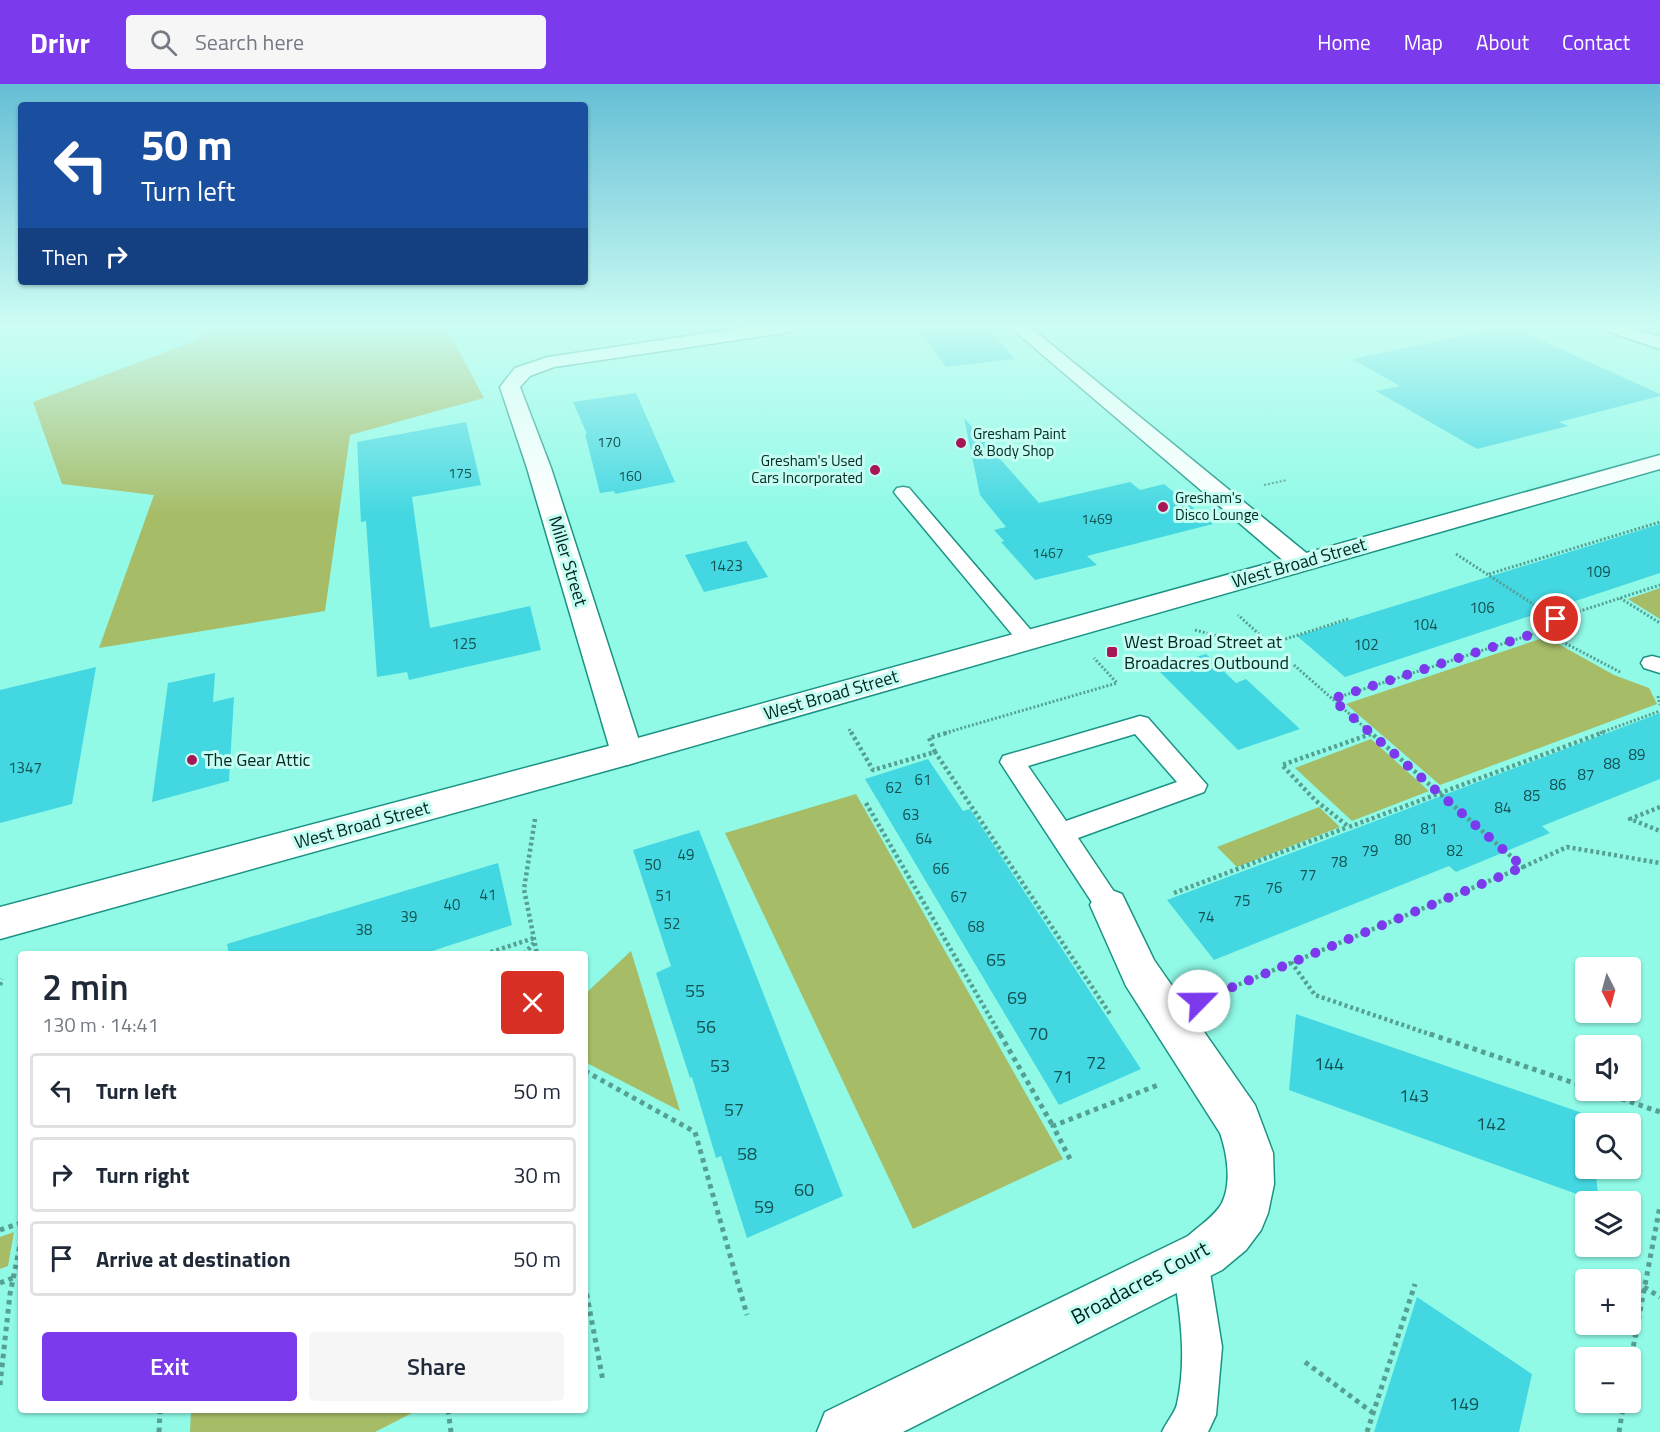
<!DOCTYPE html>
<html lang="en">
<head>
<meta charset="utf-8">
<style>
  :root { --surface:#fff; --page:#f6f6f7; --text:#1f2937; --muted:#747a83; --line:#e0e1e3; --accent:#7c3aed }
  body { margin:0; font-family:"Titillium Web",sans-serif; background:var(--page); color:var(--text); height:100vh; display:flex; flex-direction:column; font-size:22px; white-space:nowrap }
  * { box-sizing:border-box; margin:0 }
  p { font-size:20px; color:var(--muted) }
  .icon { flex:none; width:33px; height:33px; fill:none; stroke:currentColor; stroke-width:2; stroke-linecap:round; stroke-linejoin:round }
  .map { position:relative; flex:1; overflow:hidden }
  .drawer { position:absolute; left:18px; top:867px; width:570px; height:462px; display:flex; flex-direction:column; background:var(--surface); border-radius:6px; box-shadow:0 2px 4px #0004 }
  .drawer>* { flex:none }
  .banner { position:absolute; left:18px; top:18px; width:570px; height:183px; border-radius:6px; box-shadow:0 2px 4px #0004; background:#1a4fa0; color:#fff; overflow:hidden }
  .needle { width:39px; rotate:174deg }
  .controls { position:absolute; left:1575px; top:873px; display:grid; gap:12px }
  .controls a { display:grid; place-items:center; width:66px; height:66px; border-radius:6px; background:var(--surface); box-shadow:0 2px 4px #0004; font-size:30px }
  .pin { position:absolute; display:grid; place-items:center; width:51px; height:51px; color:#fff; margin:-26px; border:3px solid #fff; border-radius:50%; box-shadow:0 2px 6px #0007 }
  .me { position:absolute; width:66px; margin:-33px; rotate:67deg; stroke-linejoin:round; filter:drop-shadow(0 0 4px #0008) }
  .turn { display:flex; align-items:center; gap:21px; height:126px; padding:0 24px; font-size:27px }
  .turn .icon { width:78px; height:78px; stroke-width:2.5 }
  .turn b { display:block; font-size:42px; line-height:51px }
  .then { display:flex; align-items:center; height:57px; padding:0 24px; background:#0003; gap:12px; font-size:22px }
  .round { display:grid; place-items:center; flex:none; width:63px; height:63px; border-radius:6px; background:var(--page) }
  .overview { display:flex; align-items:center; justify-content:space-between; height:102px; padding:0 24px }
  h1 { font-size:36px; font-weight:600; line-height:45px }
  .button { display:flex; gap:12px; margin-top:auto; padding:12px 24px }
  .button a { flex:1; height:69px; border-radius:6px; background:var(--accent); color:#fff; font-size:24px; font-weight:600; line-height:69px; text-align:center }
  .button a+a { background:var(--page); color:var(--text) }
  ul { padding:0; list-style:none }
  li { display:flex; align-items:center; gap:18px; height:75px; margin:0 12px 9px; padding:0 12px; border:3px solid var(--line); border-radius:6px }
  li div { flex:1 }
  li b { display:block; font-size:22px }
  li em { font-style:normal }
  header { display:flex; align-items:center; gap:36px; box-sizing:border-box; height:84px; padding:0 30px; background:var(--accent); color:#fff }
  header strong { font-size:28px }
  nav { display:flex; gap:33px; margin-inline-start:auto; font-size:21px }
  .search { width:420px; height:54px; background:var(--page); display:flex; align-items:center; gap:15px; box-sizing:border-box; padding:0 21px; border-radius:6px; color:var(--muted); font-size:22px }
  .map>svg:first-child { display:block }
  .green { fill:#a6bc67 }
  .building { fill:#43d7e1 }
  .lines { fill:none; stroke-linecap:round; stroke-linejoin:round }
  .service-casing { stroke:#1b9384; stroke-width:3 }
  .minor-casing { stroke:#1b9384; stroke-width:3 }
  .primary-casing { stroke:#1b9384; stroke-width:3 }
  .path-far3 { stroke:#54a093; stroke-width:2; stroke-dasharray:2 2; stroke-linecap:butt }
  .path-far2 { stroke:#54a093; stroke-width:3; stroke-dasharray:2 2; stroke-linecap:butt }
  .path-far1 { stroke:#54a093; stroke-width:4.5; stroke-dasharray:3 3; stroke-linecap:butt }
  .path { stroke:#54a093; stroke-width:5; stroke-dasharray:4.5 4.5; stroke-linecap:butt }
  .service { fill:#fff; fill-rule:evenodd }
  .minor { fill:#fff; fill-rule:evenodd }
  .primary { fill:#fff; fill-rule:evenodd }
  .route { stroke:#7c3aed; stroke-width:10; stroke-dasharray:0 18 }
  .poi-dot { fill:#a71757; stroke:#c4fef3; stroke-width:2 }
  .labels { text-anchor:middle; stroke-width:6; stroke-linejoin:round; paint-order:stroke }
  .far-number-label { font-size:14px; fill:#135251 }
  .far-poi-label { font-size:15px; fill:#032621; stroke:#c4fef3; text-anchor:start }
  .number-label { font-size:15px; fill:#135251 }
  .street-label { font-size:18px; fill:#032621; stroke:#c4fef3 }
  .poi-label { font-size:18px; fill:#032621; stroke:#c4fef3; text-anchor:start }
  .near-number-label { font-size:18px; fill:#135251 }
  .near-street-label { font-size:21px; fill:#032621; stroke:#c4fef3 }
</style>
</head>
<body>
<header>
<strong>Drivr</strong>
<div class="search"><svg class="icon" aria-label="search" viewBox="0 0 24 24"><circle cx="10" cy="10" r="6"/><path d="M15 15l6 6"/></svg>Search here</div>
<nav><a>Home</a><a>Map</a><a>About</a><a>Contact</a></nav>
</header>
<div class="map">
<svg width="1660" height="1348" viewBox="0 0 1660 1348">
  <rect width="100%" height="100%" fill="#90fae7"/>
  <path class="green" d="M 212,243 L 446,243 L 484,314 L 350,351 L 325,527 L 99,564 L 154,411 L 62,400 L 33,318 L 192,258 Z
    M 1660,504 L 1660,535 L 1628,515 Z
    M 1546,553 L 1614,591 L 1649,604 L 1657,620 L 1440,701 L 1346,620 Z
    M 1371,655 L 1429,707 L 1352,737 L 1295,684 Z
    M 856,710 L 1063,1075 L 913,1145 L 725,749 Z
    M 1319,723 L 1340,743 L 1237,783 L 1217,763 Z
    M 631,867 L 680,1027 L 585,978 L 585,910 Z
    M 14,1148 L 8,1182 L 0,1185 L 0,1153 Z
    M 191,1326 L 418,1326 L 375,1348 L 190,1348 Z"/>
  <path class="building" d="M 916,243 L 987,243 L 1015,275 L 946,283 Z
    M 1506,243 L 1512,243 L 1660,310 L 1660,312 L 1559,338 L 1568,342 L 1477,365 L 1376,307 L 1400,302 L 1352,275 Z
    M 636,309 L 675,398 L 615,410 L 614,407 L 600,409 L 585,350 L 587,350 L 573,318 Z
    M 964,334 L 1039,419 L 1130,398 L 1140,406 L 1164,400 L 1213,440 L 1087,472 L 1097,481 L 1035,496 L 1001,458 L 1004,457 L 994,446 L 1006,443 L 980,411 Z
    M 466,338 L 481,401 L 412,413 L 430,544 L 530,522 L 541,566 L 409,596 L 407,588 L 377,593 L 366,437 L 361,438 L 357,358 Z
    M 1660,440 L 1660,489 L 1345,593 L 1297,552 Z
    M 746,457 L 768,493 L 704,508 L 685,471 Z
    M 1206,570 L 1236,599 L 1246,595 L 1300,645 L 1238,666 L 1157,585 Z
    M 96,583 L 72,720 L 0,739 L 0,606 Z
    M 215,589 L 213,618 L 234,613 L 229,697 L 152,718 L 168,599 Z
    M 1660,629 L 1660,695 L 1542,742 L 1550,749 L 1456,788 L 1449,782 L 1214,876 L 1167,816 Z
    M 928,675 L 963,727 L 970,725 L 1141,985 L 1059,1021 L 865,695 Z
    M 699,746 L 843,1112 L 747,1154 L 721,1072 L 716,1074 L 692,993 L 690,994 L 656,889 L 671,882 L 633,766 Z
    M 498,779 L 512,841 L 423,870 L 229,870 L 227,860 Z
    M 1296,930 L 1588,1031 L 1586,1084 L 1595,1084 L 1599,1118 L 1289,1006 Z
    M 1417,1213 L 1532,1290 L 1519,1348 L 1374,1348 Z"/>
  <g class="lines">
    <g class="service-casing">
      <path id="service" d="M 903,403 L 909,404 L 1035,551 L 1039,556 L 1035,561 L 1028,563 L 1021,561 L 897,412 L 894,408 L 897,404 Z
        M 1652,572 L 1660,574 L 1660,589 L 1644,584 L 1641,579 L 1644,574 Z
        M 1140,632 L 1148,634 L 1207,701 L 1204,708 L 1078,754 L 1123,821 L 1119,829 L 1109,833 L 1099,829 L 1000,678 L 1003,672 ZM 1135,650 L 1177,698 L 1066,737 L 1028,682 Z
        M 1190,1158 L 1203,1163 L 1208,1176 L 1222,1263 L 1216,1331 L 1208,1348 L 1162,1348 C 1166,1339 1176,1327 1177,1320 C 1188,1271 1179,1224 1172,1176 L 1177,1163 Z"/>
    </g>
    <g class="minor-casing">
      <path id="minor" d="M 748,243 L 793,243 L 791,247 L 784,249 L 554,283 L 530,292 L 520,303 L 551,384 L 643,669 L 639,677 L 627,681 L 615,677 L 611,669 L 527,384 L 500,303 L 515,284 L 548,273 Z
        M 1010,243 L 1030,243 L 1310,472 L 1314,478 L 1310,484 L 1301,486 L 1292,484 Z
        M 1604,243 L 1630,243 L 1660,253 L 1660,265 L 1606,247 Z
        M 1109,805 L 1122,810 L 1154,876 L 1255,1021 L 1273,1069 L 1274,1100 L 1268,1129 L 1261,1146 L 1246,1166 L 1222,1186 L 903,1348 L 817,1348 L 825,1328 L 1188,1152 C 1199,1142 1215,1132 1222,1119 C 1232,1098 1227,1069 1220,1049 L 1126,902 L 1090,821 L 1096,810 Z"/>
    </g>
    <g class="primary-casing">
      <path id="primary" d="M 1660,371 L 1660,385 L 627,681 L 0,855 L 0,823 L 627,657 Z"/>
    </g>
    <path class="path-far3" d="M 1264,401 L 1287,396"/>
    <path class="path-far2" d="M 1456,470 L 1556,535 L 1542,547 L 1620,588
      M 1489,490 L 1660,438
      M 1620,514 L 1660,539
      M 1556,535 L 1660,501
      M 1195,546 L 1258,563 L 1270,560 L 1238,531
      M 1270,560 L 1348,535
      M 1294,581 L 1371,649
      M 1658,612 L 1660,621
      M 1333,615 L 1542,547
      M 849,645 L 851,649
      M 945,649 L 1117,599 L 1094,574
      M 1600,649 L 1660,627"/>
    <path class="path-far1" d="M 851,648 L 873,686 L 935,668 L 1110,930
      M 1371,650 L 1282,681 L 1315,716 L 1349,743 L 1604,648
      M 935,668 L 929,654 L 950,648
      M 866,719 L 1001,952
      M 1660,723 L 1630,735 L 1660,747
      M 535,735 L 524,805 L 537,870
      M 1523,783 L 1567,763 L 1660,779
      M 1174,809 L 1348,743
      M 485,870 L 534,854
      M 524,870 L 534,859
      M 1291,878 L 1315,911 L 1435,952
      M 0,901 L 2,895
      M 1211,912 L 1523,783 L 1370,648"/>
    <path class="path" d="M 1000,950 L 1053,1042
      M 1430,950 L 1586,1003
      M 585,987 L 695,1048 L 747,1231
      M 1596,1006 L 1660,1028
      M 1070,1075 L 1053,1042 L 1158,1001
      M 0,1146 L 21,1139
      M 0,1199 L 13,1194
      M 585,1201 L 603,1297
      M 1644,1203 L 1660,1213
      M 1305,1278 L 1373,1329
      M 1630,1280 L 1660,1122
      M 0,1301 L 10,1210 L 21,1156
      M 448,1326 L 451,1348
      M 159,1348 L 160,1326
      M 1367,1348 L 1415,1200
      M 1619,1348 L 1624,1318"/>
    <use href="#service" class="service"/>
    <use href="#minor" class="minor"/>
    <use href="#primary" class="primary"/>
  </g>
  <linearGradient id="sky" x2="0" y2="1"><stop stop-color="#65bed5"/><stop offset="0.56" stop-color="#cdfdf4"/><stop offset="1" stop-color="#cdfdf4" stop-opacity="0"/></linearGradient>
  <rect width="1660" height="431" fill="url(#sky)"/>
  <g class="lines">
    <path class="route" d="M 1199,917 L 1523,783 L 1332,615 L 1542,547 L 1556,535"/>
  </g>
  <g class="poi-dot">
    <circle cx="961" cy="359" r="6"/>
    <circle cx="875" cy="386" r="6"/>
    <circle cx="1163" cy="423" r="6"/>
    <rect x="1106" y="562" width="12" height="12" rx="3"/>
    <circle cx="192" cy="676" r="6"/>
  </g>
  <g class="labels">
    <g class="far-number-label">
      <text x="609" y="363">170</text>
      <text x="460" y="394">175</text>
      <text x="630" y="397">160</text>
      <text x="1097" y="440">1469</text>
      <text x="1048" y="474">1467</text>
    </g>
    <g class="far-poi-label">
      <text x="973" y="355">Gresham Paint<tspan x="973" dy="17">&amp; Body Shop</tspan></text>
      <text x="863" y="382" text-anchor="end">Gresham's Used<tspan x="863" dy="17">Cars Incorporated</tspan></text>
      <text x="1175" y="419">Gresham's<tspan x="1175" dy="17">Disco Lounge</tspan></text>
    </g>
    <g class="number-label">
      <text x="726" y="487">1423</text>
      <text x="1598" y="493">109</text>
      <text x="1482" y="529">106</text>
      <text x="1425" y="546">104</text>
      <text x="464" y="565">125</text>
      <text x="1366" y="566">102</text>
      <text x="1637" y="676">89</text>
      <text x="1612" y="685">88</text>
      <text x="25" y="689">1347</text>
      <text x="1586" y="696">87</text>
      <text x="923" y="701">61</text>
      <text x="1558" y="706">86</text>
      <text x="894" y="709">62</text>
      <text x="1532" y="717">85</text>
      <text x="1503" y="729">84</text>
      <text x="911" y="736">63</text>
      <text x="1429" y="750">81</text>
      <text x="924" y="760">64</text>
      <text x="1403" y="761">80</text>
      <text x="1370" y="772">79</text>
      <text x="1455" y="772">82</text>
      <text x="686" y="776">49</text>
      <text x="1339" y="783">78</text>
      <text x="653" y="786">50</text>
      <text x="941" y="790">66</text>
      <text x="1308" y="796">77</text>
      <text x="1274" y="809">76</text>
      <text x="488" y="816">41</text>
      <text x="664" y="817">51</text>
      <text x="959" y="818">67</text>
      <text x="1242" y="822">75</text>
      <text x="452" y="826">40</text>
      <text x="409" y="838">39</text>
      <text x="1206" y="838">74</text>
      <text x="672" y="845">52</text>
      <text x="976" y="848">68</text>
      <text x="364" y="851">38</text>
    </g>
    <g class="street-label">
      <text transform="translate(568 477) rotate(73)" y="6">Miller Street</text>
      <text transform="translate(1299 479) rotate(-16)" y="6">West Broad Street</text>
      <text transform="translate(831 611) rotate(-16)" y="6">West Broad Street</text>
      <text transform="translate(362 741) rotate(-15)" y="6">West Broad Street</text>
    </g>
    <g class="poi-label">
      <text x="1124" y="564">West Broad Street at<tspan x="1124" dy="21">Broadacres Outbound</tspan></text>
      <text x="204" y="682">The Gear Attic</text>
    </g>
    <g class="near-number-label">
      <text x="996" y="882">65</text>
      <text x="695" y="913">55</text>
      <text x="1017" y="920">69</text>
      <text x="706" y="949">56</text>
      <text x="1038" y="956">70</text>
      <text x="1096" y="985">72</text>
      <text x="1329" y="986">144</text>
      <text x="720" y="988">53</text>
      <text x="1063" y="999">71</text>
      <text x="1414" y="1018">143</text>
      <text x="734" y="1032">57</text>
      <text x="1491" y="1046">142</text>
      <text x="747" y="1076">58</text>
      <text x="804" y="1112">60</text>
      <text x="764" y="1129">59</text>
      <text x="1464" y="1326">149</text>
    </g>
    <g class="near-street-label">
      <text transform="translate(1140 1199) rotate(-28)" y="7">Broadacres Court</text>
    </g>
  </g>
</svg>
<div class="controls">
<a><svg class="needle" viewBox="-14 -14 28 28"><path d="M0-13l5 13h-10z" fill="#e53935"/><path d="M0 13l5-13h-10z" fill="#747a83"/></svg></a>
<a><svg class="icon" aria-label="sound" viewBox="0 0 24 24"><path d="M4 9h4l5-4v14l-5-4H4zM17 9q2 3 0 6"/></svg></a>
<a><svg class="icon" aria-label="search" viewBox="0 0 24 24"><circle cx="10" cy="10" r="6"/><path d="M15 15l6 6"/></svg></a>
<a><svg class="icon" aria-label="layers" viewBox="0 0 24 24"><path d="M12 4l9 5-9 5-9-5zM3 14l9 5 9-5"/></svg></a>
<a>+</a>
<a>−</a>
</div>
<div class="pin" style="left:1556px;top:535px;background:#d93025"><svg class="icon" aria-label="arrive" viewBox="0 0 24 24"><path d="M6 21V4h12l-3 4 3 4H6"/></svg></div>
<svg class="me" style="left:1199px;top:917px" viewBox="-20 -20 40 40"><circle r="19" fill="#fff"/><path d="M0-13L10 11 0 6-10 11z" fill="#7c3aed"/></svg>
<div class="banner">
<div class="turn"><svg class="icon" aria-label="left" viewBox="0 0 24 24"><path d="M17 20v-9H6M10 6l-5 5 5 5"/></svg><div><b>50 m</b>Turn left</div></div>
<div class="then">Then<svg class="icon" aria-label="right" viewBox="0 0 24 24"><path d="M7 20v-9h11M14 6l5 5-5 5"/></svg></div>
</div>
<section class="drawer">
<div class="overview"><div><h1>2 min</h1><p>130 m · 14:41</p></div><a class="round" style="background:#d93025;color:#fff"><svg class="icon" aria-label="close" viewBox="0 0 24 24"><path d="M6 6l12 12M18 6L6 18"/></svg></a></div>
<ul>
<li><svg class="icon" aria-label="left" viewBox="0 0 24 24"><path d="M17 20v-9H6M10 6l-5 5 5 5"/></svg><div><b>Turn left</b></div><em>50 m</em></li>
<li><svg class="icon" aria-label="right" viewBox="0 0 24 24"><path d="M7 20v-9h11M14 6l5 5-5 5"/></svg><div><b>Turn right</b></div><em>30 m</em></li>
<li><svg class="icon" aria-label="arrive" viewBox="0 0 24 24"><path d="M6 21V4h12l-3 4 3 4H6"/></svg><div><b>Arrive at destination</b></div><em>50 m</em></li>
</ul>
<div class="button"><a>Exit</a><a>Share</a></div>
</section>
</div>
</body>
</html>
